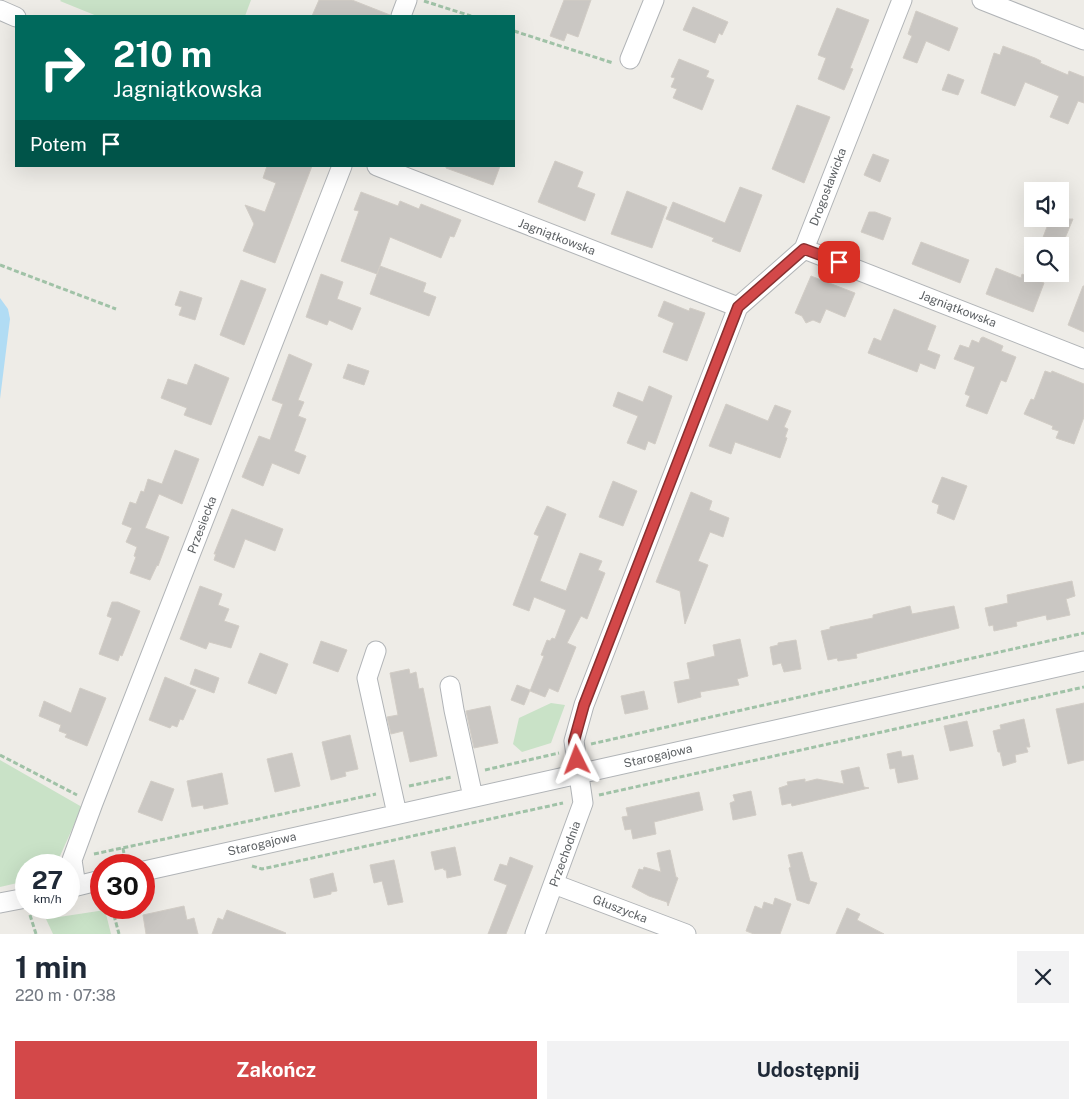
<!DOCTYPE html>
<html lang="pl">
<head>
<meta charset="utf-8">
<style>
  :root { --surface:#fff; --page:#f2f2f3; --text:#1f2937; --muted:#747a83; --accent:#d34849 }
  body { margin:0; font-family:"Public Sans",sans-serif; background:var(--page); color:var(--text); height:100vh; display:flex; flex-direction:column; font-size:19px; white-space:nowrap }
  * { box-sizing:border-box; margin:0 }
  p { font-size:16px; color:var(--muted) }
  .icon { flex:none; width:28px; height:28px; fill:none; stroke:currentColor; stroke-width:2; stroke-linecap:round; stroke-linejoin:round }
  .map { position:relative; height:934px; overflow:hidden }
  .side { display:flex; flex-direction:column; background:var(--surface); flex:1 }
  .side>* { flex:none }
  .top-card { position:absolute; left:15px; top:15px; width:500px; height:152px; border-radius:0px; box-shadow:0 5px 20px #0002; background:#00695c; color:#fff; overflow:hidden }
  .controls { position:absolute; left:1024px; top:182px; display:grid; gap:10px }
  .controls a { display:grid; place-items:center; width:45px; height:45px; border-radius:0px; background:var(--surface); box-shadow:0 5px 20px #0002; font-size:25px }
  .speed { position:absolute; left:15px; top:854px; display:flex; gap:10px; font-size:25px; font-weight:700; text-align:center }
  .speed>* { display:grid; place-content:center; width:65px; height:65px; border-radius:50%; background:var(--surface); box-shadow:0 5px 20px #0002; line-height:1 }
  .speed small { font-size:12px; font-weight:400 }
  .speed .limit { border:8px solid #d22; background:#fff; color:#111 }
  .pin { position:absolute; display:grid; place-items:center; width:42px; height:42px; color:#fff; margin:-21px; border-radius:10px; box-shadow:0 2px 8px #0006 }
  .me { position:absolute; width:55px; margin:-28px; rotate:357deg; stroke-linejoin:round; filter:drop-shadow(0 0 4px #0008) }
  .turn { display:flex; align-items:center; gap:18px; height:105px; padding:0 15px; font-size:22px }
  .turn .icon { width:65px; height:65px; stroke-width:2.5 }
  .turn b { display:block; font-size:35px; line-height:42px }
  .then { display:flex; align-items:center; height:48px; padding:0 15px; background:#0003; gap:10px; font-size:19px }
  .round { display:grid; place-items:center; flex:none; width:52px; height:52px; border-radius:0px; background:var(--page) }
  .summary { display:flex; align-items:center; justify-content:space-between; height:85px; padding:0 15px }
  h1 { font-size:30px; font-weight:700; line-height:38px }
  .button { display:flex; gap:10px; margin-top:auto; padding:10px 15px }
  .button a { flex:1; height:58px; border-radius:0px; background:var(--accent); color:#fff; font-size:20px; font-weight:700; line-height:58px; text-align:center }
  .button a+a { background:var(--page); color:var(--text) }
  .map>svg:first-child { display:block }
  .green { fill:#c9e2c7 }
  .water { fill:#b1dcf4 }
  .building { fill:#cac7c3; stroke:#d2cdc6 }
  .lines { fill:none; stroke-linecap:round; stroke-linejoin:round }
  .minor-casing { stroke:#b1b4b7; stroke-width:21 }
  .path { stroke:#a0c2a7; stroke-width:3; stroke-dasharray:5 2.5; stroke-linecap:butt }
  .minor { stroke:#fff; stroke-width:19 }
  .route-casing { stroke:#892f2f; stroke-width:12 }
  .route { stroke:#d34849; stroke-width:9 }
  .labels { text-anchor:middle; stroke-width:5; stroke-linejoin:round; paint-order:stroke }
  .street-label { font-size:12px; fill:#5e6265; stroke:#fff }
</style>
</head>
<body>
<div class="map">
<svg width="1084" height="934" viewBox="0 0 1084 934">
  <rect width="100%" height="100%" fill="#eeece7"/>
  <path class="green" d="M 61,0 L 251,0 L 245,16 L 97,16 L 60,1 Z
    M 551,703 L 565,705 L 551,743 L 522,752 L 513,744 L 519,718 Z
    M 0,760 L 82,807 L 60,856 L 53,865 L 26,865 L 26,881 L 0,887 Z
    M 105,910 L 111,934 L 53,934 L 46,919 Z"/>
  <path class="water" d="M 0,298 L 8,309 L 10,319 L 0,399 Z"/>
  <path class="building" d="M 319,0 L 352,0 L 390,15 L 390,16 L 312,16 Z
    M 564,0 L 591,0 L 578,37 L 567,33 L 564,41 L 550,36 Z
    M 693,7 L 728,22 L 722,35 L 719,33 L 715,43 L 683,30 Z
    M 837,8 L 869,20 L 850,68 L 853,69 L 844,90 L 818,79 L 826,58 L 818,55 Z
    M 916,11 L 958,28 L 949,51 L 926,41 L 917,63 L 903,58 L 912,36 L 908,34 Z
    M 1003,46 L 1035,58 L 1041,61 L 1040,63 L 1068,75 L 1069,71 L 1084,77 L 1084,103 L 1078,101 L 1068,124 L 1050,117 L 1059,96 L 1025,82 L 1015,106 L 981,93 L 994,53 L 1000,55 Z
    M 679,59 L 709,71 L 706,77 L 714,80 L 702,110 L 673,98 L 677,89 L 671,87 L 675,78 L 671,77 Z
    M 948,74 L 964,80 L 958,95 L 942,90 Z
    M 797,105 L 830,117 L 804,183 L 772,169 Z
    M 873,154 L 889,160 L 880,182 L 864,175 Z
    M 555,161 L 583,172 L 577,187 L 595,194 L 585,221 L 538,202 Z
    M 267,166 L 312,166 L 275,263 L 243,251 L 254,224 L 245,205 L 265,212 L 276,183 L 263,178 Z
    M 446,166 L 500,166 L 493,185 L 446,168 Z
    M 740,187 L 762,195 L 740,252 L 712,241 L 714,238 L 666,219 L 673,202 L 725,223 Z
    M 627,191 L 667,207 L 652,248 L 611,234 Z
    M 361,192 L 398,206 L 400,201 L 419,209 L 421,204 L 461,220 L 454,237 L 450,236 L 441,258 L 390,237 L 377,274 L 341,261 L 359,211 L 354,210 Z
    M 869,212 L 875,212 L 891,218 L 883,240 L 861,232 Z
    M 1050,219 L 1073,219 L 1063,243 L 1058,241 L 1056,246 L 1042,240 Z
    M 921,242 L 969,260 L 960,283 L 912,264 Z
    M 380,266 L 426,283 L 423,292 L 436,297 L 429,316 L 370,294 Z
    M 996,268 L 1021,278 L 1022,274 L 1044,283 L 1033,312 L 986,294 Z
    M 321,274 L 343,282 L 337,299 L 361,308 L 352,330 L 329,320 L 327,325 L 306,317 Z
    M 811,276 L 855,293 L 845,317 L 826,309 L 820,323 L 813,320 L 806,323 L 802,316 L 795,313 Z
    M 241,280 L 266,289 L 244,345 L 220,335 Z
    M 1083,286 L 1084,286 L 1084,332 L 1068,325 Z
    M 180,291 L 202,298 L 195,320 L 179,315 L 182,307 L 175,305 Z
    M 664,301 L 689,311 L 690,308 L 705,313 L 687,361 L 663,352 L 674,323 L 658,316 Z
    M 894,309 L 936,326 L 927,350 L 940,355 L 935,369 L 920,363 L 917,372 L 868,353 L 874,338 L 881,341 Z
    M 983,337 L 1003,346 L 1001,351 L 1016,357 L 1006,382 L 1001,380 L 987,414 L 966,406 L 970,396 L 965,394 L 975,367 L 954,359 L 960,345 L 969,348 L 972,340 L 979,343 L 981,338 Z
    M 289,354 L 312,364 L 298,400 L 304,402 L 298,416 L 306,419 L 294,451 L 306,456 L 299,474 L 272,463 L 263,486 L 242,477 L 259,436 L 270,440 L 283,404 L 272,400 Z
    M 195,364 L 229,378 L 211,425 L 184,415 L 187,408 L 161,398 L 168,379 L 187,385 Z
    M 348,364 L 369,371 L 364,385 L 343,378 Z
    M 1045,371 L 1051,373 L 1052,371 L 1084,384 L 1084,417 L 1074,444 L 1056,438 L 1059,431 L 1052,429 L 1053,426 L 1024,414 L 1031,399 L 1034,400 Z
    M 649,386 L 672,396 L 655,444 L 648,441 L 645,450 L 627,443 L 638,416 L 613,406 L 618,392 L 643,402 Z
    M 726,404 L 768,421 L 775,405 L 791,411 L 784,427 L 788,429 L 785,437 L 787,438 L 780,458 L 735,442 L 731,454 L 709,446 Z
    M 175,450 L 199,459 L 182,504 L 159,494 L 145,528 L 169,537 L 158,566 L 157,565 L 150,580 L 130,573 L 136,557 L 134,556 L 137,547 L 126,542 L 132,528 L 122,524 L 130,502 L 136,504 L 141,491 L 144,492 L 148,479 L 162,484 Z
    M 942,477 L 967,486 L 954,520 L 937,513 L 939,505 L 932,502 Z
    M 613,481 L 637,491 L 623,526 L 599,517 Z
    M 691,492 L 712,501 L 709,510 L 729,518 L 723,537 L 710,532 L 698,561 L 708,565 L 685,624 L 680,591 L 656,582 Z
    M 547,506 L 566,514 L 540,581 L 566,591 L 580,553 L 602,561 L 598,570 L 605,573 L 587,619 L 581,616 L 567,643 L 576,647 L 558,692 L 549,688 L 545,697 L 530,691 L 544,656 L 541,655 L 547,640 L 550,641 L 552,638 L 555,639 L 566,610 L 534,597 L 529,611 L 513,605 L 539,536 L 534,534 Z
    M 232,509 L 283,529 L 275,551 L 245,539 L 234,568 L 214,560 L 216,554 L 214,554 Z
    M 1072,581 L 1075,596 L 1066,599 L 1070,615 L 1047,620 L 1046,615 L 1016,622 L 1017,626 L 994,631 L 993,625 L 989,626 L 985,608 L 1008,603 L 1007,595 Z
    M 200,586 L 222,594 L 218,605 L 229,609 L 224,621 L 239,626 L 231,648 L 209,642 L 206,649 L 180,639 Z
    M 112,602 L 118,602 L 140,611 L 122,656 L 120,655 L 118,661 L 99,654 L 112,618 L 107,616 Z
    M 910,606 L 912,614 L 954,606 L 959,628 L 856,654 L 857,658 L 838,661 L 837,658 L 828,660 L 821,631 L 830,629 L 830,627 L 873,618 L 873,615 Z
    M 740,639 L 748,676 L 737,679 L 739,685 L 700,692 L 701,697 L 678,703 L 674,682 L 690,679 L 687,663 L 715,656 L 713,645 Z
    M 796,640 L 801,669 L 784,672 L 781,663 L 773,665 L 770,647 L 778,645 L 778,643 Z
    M 321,641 L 347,650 L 338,672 L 313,663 Z
    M 260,653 L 288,664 L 276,694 L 248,683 Z
    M 195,669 L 219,678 L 214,693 L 190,684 Z
    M 409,669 L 410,674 L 416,672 L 419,689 L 423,688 L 437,756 L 410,762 L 403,731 L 391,734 L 387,717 L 398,715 L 390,673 Z
    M 165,677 L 196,690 L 183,720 L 180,719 L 177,727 L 172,725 L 170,728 L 149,720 Z
    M 517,685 L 530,690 L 524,705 L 511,700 Z
    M 80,688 L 106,698 L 87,746 L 65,737 L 67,734 L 59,731 L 61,725 L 39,716 L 44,701 L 71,713 Z
    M 644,691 L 648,709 L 625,714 L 621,696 Z
    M 1084,703 L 1084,760 L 1068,764 L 1056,709 Z
    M 490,706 L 498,743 L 474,748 L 466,711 Z
    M 1024,719 L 1030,747 L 1026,747 L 1028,752 L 1015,755 L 1016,762 L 1003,766 L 1000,752 L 998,752 L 993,731 L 1001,729 L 1000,725 Z
    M 967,721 L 973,746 L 950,751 L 944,726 Z
    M 350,735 L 358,769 L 345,772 L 346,776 L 331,780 L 322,742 Z
    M 901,751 L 902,757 L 913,755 L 918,779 L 898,783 L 895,768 L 890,769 L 887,754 Z
    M 292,753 L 300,786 L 275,792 L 267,759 Z
    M 859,767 L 864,787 L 869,788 L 792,806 L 791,803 L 782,805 L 779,788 L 788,785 L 787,782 L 805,779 L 805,782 L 817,779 L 844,784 L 841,771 Z
    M 222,773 L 228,804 L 204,809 L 203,805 L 192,807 L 187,781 Z
    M 151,781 L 174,789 L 162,821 L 138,812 Z
    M 751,791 L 756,815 L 733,820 L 730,803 L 735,801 L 733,795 Z
    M 699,792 L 703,810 L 654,822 L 656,834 L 633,839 L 631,829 L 625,830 L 622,817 L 628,816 L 626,808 Z
    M 455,847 L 461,875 L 447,878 L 446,870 L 444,870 L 443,868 L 435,870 L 431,852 Z
    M 670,850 L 676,877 L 678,878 L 668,906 L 667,902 L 649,896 L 632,887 L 639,869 L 643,870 L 644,867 L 661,872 L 657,853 Z
    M 802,852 L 810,881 L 817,883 L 809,904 L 797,900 L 789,868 L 791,867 L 788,855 Z
    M 510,857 L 533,866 L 506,934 L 488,934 L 507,885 L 494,880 L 500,864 L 507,866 Z
    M 394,860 L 403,902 L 388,905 L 382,881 L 374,883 L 370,865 Z
    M 333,873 L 337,891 L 331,892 L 331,894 L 314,898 L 310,879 Z
    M 775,898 L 791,904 L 780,934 L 754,934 L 746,931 L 755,906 L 762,909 L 764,902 L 773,905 Z
    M 184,906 L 187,920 L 194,918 L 198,934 L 146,934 L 143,915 Z
    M 847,908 L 860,914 L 857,920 L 884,934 L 836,934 Z
    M 227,910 L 286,933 L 285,934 L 212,934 L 218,918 L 223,920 Z"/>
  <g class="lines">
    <g class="minor-casing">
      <path id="minor" d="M 982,0 L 1084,40
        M 0,10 L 16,17
        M 401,16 L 407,0
        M 630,59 L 654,0
        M 377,166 L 738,307
        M 804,249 L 1084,359
        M 376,651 L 367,678 L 397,814
        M 450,686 L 454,710 L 473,797
        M 144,871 L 1084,661
        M 554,884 L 686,934
        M 76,886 L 72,860 L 93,803 L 342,166
        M 69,888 L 101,880
        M 0,903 L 26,898
        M 535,934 L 583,803 L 574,741 L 584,705 L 738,307 L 804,249 L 902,0"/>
    </g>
    <path class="path" d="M 424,1 L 471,16
      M 514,31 L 613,63
      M 0,265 L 116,309
      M 591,744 L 1084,633
      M 0,755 L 77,795
      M 485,770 L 559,753
      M 409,786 L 452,777
      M 599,795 L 1084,687
      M 123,848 L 126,865
      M 94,854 L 376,794
      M 252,866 L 262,869 L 563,803
      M 112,908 L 119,934
      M 30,915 L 36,934"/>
    <use href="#minor" class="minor"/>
  </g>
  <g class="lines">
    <g class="route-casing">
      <path id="route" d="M 577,760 L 574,741 L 584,705 L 738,307 L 804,249 L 839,262"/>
    </g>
    <use href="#route" class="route"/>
  </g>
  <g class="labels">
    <g class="street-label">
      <text transform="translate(828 187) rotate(-69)" y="4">Drogosławicka</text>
      <text transform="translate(557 237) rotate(21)" y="4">Jagniątkowska</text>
      <text transform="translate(958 309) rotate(21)" y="4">Jagniątkowska</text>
      <text transform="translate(202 525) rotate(-69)" y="4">Przesiecka</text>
      <text transform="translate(658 756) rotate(-13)" y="4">Starogajowa</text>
      <text transform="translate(262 844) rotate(-13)" y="4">Starogajowa</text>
      <text transform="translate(565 854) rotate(-70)" y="4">Przechodnia</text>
      <text transform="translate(620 909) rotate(21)" y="4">Głuszycka</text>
    </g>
  </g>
</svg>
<div class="controls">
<a><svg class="icon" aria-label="sound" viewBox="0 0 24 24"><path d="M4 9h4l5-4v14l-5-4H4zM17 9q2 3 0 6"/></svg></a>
<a><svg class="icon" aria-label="search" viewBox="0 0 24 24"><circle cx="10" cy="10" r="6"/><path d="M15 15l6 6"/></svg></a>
</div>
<div class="speed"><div>27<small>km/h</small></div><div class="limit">30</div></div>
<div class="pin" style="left:839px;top:262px;background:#d93025"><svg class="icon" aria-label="arrive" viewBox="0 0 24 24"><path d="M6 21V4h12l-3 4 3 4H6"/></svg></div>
<svg class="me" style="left:577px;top:760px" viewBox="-20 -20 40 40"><path d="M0-17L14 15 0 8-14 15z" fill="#d34849" stroke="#fff" stroke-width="4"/></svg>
<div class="top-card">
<div class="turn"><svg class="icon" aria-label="right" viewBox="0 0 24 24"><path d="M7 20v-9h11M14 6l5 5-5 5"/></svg><div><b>210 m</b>Jagniątkowska</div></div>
<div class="then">Potem<svg class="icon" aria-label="arrive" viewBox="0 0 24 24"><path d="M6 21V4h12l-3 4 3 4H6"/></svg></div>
</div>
</div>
<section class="side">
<div class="summary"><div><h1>1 min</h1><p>220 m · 07:38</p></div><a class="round"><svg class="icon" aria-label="close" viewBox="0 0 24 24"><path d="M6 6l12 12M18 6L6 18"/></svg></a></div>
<div class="button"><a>Zakończ</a><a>Udostępnij</a></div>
</section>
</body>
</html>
